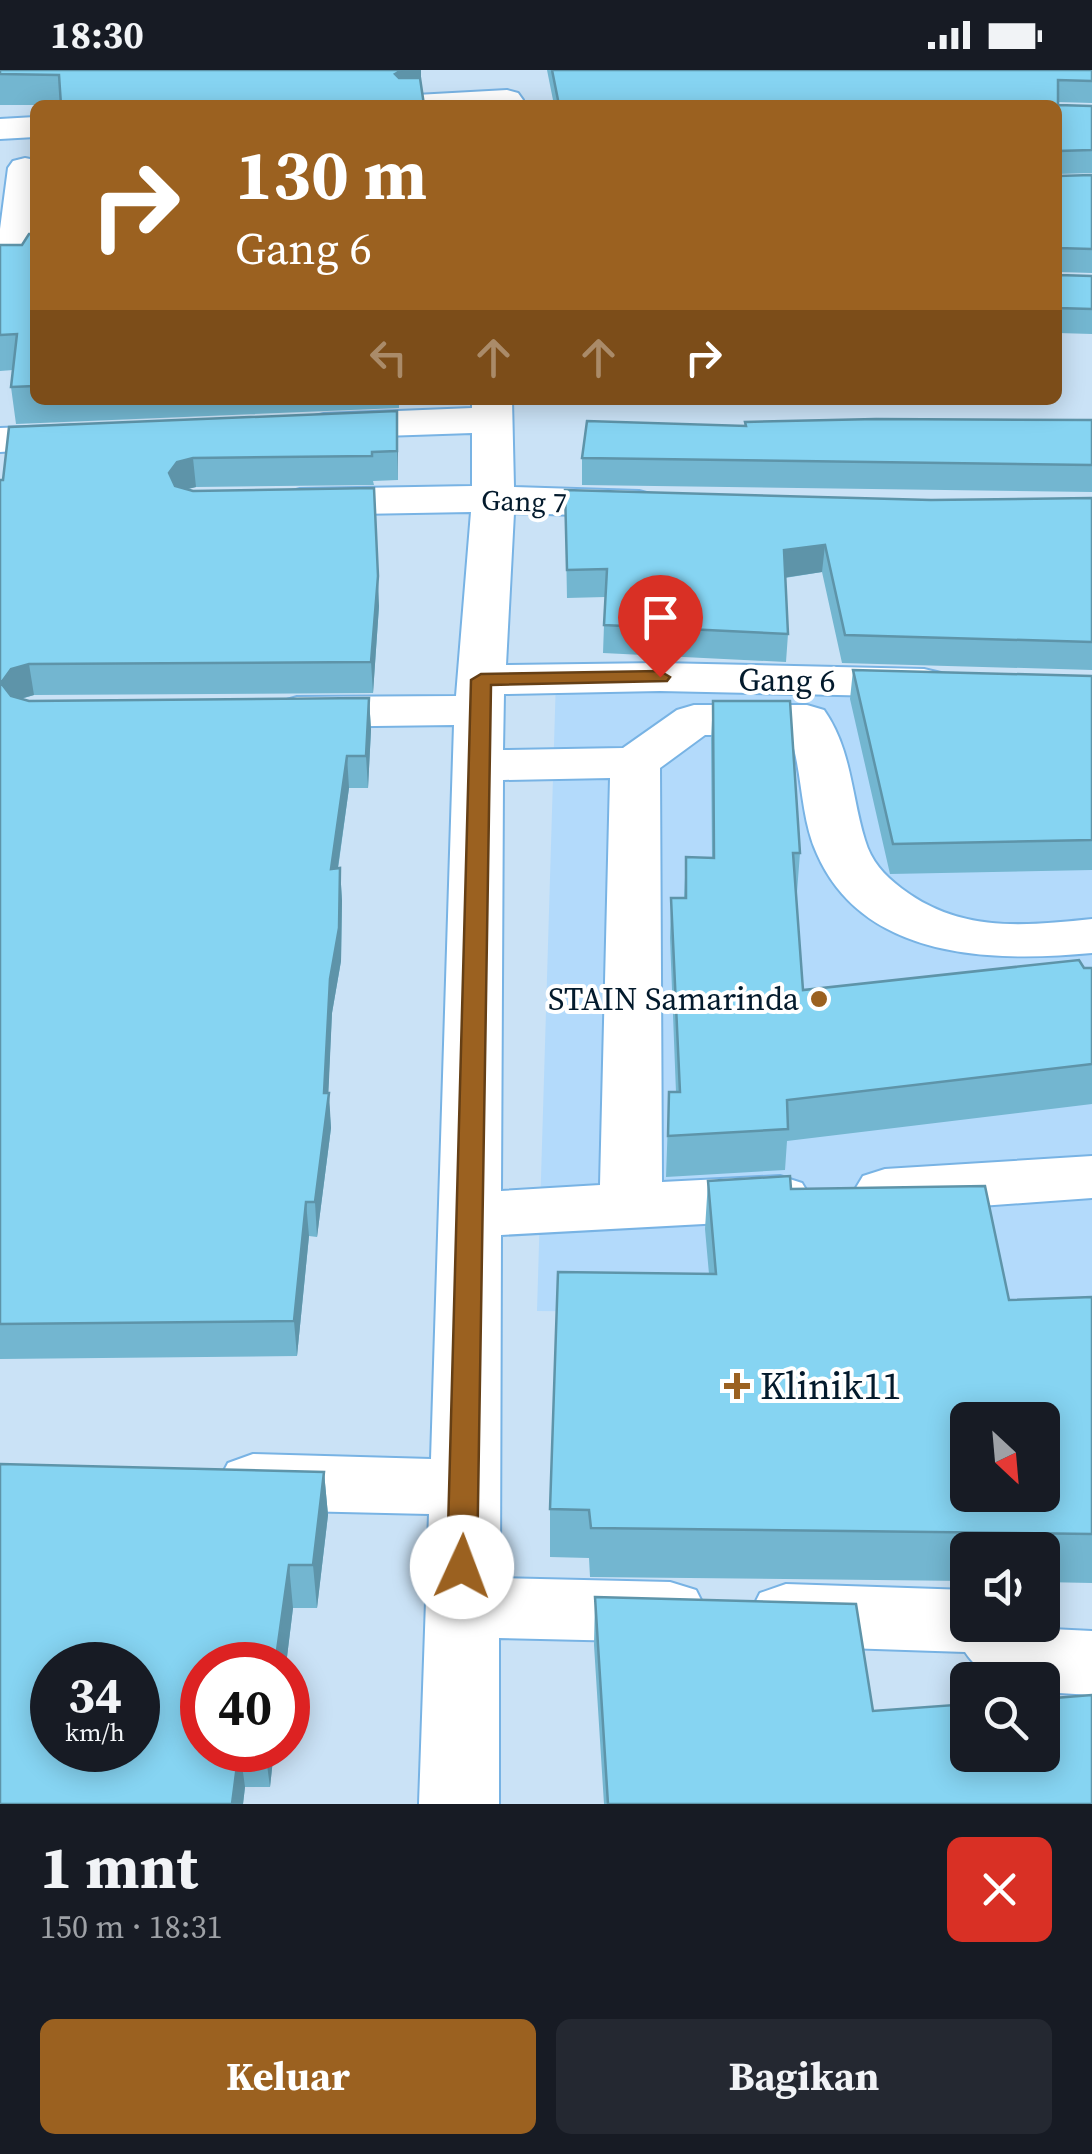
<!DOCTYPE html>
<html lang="id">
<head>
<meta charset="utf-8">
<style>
  :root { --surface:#171b24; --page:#242831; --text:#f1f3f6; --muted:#9ea1a6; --accent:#9b6120 }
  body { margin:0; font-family:"Source Serif 4",serif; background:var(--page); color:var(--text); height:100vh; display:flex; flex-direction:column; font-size:38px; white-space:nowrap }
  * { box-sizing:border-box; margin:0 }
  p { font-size:32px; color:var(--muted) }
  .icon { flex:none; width:55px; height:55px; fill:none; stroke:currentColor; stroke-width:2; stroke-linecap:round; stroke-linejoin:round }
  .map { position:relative; height:1734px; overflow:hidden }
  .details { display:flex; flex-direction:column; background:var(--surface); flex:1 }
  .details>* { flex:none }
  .guide { position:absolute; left:30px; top:30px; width:1032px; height:305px; border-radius:15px; box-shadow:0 5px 25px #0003; background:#9b6120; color:#fff; overflow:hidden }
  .needle { width:65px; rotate:154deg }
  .buttons { position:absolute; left:950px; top:1332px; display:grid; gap:20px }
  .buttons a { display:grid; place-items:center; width:110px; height:110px; border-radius:15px; background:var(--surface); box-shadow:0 5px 25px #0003; font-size:50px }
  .speed { position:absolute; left:30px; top:1572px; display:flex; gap:20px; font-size:50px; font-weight:700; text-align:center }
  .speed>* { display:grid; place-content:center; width:130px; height:130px; border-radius:50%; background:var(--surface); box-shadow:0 5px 25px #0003; line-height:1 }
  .speed small { font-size:25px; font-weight:400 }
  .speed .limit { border:15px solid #d22; background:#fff; color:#111 }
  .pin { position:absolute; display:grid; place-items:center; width:85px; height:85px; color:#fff; margin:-102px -42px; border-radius:50% 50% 50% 0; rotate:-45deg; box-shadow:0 0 10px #0007 }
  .pin .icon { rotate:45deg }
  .me { position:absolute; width:110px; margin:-55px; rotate:2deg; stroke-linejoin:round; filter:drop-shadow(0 0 8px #0008) }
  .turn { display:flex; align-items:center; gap:35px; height:210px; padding:0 40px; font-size:45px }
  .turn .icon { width:130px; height:130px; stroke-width:2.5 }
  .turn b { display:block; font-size:70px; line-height:85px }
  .lanes { display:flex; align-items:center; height:95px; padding:0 40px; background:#0003; justify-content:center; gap:50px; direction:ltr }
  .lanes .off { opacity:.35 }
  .round { display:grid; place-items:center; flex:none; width:105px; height:105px; border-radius:15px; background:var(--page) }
  .headline { display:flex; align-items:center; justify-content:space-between; height:170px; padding:0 40px }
  h1 { font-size:60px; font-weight:700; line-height:75px }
  .cta { display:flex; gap:20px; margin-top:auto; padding:20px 40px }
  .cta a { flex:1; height:115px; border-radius:15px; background:var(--accent); color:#fff; font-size:40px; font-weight:700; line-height:115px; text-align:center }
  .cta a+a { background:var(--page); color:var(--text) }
  .status { display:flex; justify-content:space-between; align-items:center; height:70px; padding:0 50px; background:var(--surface); direction:ltr }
  .status svg { height:28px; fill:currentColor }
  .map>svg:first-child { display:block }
  .built { fill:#b3dafb }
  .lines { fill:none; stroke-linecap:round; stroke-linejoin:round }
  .minor-casing { stroke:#78b3e4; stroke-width:4 }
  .minor { fill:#fff; fill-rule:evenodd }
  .wall { fill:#73b6d0 }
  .shaded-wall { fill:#5e94a9 }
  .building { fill:#86d4f2; stroke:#5e94a9; stroke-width:2.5; fill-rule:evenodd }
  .route { fill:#9b6120; stroke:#653f15; stroke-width:2.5 }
  .poi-dot { fill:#9b6120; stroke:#fff; stroke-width:4 }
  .labels { text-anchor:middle; stroke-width:8; stroke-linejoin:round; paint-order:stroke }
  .far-street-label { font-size:28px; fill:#031a2c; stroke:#fff }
  .street-label { font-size:32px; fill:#031a2c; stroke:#fff }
  .poi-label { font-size:32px; fill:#031a2c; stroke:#fff; text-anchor:end }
  .near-poi-label { font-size:38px; fill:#031a2c; stroke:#fff; text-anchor:start }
</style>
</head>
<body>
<div class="status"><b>18:30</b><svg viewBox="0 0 49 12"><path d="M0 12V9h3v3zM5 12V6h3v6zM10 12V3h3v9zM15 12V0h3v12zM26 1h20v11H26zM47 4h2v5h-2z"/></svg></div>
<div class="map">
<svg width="1092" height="1734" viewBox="0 0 1092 1734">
  <rect width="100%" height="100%" fill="#cae2f6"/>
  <path class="built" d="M 556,608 L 1092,617 L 1092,1394 L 1042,1350 L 968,1350 L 925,1245 L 537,1241 Z"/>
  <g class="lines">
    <g class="minor-casing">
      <path id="minor" d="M 507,20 L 518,23 L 523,30 L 519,35 L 400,35 L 416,25 Z
        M 35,47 L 35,67 L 0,69 L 0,49 Z
        M 25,88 L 35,90 C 35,122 45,178 26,205 L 0,205 L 0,159 L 8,98 L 13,91 Z
        M 472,330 L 512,330 L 514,417 L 639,421 L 654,425 L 660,434 L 654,443 L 639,447 L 514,443 L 506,595 L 660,593 L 924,599 L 941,603 L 948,613 L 941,623 L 924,627 L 660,621 L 504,624 L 503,680 L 623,678 L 677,640 L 694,635 L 807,635 L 824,640 C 852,680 851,725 865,770 C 871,791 884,805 901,818 C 960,863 1023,856 1092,849 L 1092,883 C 995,892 864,891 817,784 C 800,747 803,703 790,665 L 705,665 L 660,698 L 662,1112 L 780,1106 L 802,1113 L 811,1128 L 802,1143 L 780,1150 L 501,1165 L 500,1508 L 670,1512 L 696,1520 L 707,1542 L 696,1564 L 670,1572 L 499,1568 L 499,1734 L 419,1734 L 429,1444 L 253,1440 L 228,1431 L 218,1412 L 228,1393 L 253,1384 L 431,1389 L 454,655 L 297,657 L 280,652 L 273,642 L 280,632 L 297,627 L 456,626 L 471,442 L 300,445 L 285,441 L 279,432 L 285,423 L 300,419 L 472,416 L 472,363 L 324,368 L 310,365 L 304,356 L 310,347 L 324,344 L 472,338 ZM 610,708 L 600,1115 L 501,1121 L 503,710 Z
        M 83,355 L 98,358 L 104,367 L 98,376 L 0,382 L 0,358 Z
        M 1092,1086 L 1092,1128 L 885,1143 L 863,1136 L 854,1121 L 863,1106 L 885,1099 Z
        M 786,1514 L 968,1520 L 968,1555 L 1092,1561 L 1092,1625 L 1042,1622 L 1042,1610 C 1009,1610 985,1612 965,1582 L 786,1576 L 760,1567 L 749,1545 L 760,1523 Z"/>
    </g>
    <use href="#minor" class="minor"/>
  </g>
  <path class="wall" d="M 0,0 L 421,14 L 424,35 L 0,35 Z
    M 547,0 L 1092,0 L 1092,33 L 1058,32 L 1058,35 L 1092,36 L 1092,103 L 1058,104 L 1058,106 L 1092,105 L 1092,203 L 1059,202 L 1059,205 L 1092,206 L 1092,264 L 1058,263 L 1058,35 L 554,35 Z
    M 35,164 L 35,330 L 399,330 L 399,338 L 16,354 L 11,317 L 13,300 L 0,301 L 0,175 L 22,175 Z
    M 397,341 L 398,410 L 373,411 L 374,415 L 196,417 L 187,419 L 379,536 L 373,623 L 34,625 L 21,629 L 29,631 L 369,628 L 371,660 L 368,718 L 349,718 L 338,799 L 340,798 L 342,831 L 341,891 L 332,943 L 328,1023 L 331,1058 L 317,1167 L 309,1166 L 297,1286 L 0,1289 L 0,410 Z
    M 1092,350 L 1092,422 L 582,415 L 582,388 L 745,356 Z
    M 565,420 L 931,430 L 1092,428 L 1092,600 L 842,593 L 822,502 L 785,508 L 788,564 L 786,592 L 603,583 L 605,527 L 567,528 Z
    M 853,600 L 1092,606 L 1092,800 L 890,804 L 850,629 Z
    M 713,631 L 800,783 L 797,822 L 796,822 L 803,920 L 1092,898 L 1092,1034 L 787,1071 L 785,1100 L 666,1107 L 669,1022 L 676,1022 L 670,868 L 671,828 L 684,828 L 686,787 L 712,788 L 711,669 Z
    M 708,1111 L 791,1119 L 1009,1230 L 1092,1227 L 1092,1513 L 1042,1512 L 1042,1480 L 968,1480 L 968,1511 L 590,1507 L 589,1488 L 550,1487 L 550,1439 L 709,1204 L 705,1159 Z
    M 324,1402 L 328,1445 L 317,1538 L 293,1538 L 286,1595 L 202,1595 L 202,1680 L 274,1680 L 270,1717 L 245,1717 L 243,1734 L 0,1734 Z
    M 595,1527 L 873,1641 L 1092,1734 L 604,1734 L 594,1575 Z"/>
  <path class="shaded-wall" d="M 402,0 L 421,0 L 421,21 L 396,34 L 395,4 Z
    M 397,341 L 398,370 L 398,410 L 397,381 Z
    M 193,388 L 196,417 L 180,421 L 172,432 L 169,403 L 177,392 Z
    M 825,475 L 822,502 L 782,508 L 784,480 Z
    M 378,506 L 379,536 L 373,623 L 371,592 Z
    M 29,594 L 34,625 L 16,630 L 6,644 L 1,613 L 11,599 Z
    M 369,628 L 371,660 L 368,718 L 366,686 Z
    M 347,686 L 349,718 L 333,832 L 331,799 Z
    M 340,798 L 342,831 L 341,891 L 332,943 L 328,1032 L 329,1023 L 331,1058 L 317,1167 L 315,1132 L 324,1023 L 330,909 Z
    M 306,1132 L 309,1166 L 297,1286 L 294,1251 Z
    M 324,1402 L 328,1445 L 317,1538 L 313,1495 Z
    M 289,1495 L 293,1538 L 286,1595 L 275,1595 Z
    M 239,1680 L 240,1680 L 245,1717 L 243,1734 L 232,1734 Z
    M 265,1680 L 274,1680 L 270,1717 Z"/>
  <path class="building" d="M 0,0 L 402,0 L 395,4 L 399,8 L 420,8 L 424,35 L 61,35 L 59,5 L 0,4 Z
    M 552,0 L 1092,0 L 1092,11 L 1058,10 L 1058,35 L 1092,36 L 1092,80 L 1058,81 L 1058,106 L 1092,105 L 1092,179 L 1059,178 L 1059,205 L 1092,206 L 1092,239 L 1058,238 L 1058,35 L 559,35 Z
    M 29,164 L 35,164 L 35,316 L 11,317 L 17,264 L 0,265 L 0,175 L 22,175 Z
    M 397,341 L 397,381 L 372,382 L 372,386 L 193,388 L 177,392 L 169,403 L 175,416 L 193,421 L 374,418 L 378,506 L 371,592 L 29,594 L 11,599 L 1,613 L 11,626 L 29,631 L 369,628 L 366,686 L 347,686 L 331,799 L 340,798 L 339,858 L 330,909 L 324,1023 L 329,1023 L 315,1132 L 306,1132 L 294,1251 L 0,1254 L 0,410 L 3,410 L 9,357 Z
    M 876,349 L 1092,350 L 1092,395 L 582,388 L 587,351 L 746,356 L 745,352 Z
    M 565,420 L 931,430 L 1092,428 L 1092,572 L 845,565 L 825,475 L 784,480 L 788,564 L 604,555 L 607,499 L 567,500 Z
    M 853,600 L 1092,606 L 1092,770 L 893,774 Z
    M 713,631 L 790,631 L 800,783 L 793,783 L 803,920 L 1079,890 L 1084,898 L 1092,898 L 1092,994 L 787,1030 L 788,1059 L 668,1066 L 669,1022 L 680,1022 L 671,828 L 686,828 L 686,787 L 714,788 Z
    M 790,1106 L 791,1119 L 985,1116 L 1009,1230 L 1092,1227 L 1092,1464 L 591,1458 L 589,1440 L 550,1439 L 558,1202 L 716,1204 L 708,1111 ZM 968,1350 L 1042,1350 L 1042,1425 L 968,1425 Z
    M 0,1394 L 324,1402 L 313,1495 L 289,1495 L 275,1595 L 202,1595 L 202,1680 L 239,1680 L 232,1734 L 0,1734 ZM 52,1595 L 138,1595 L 138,1680 L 52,1680 Z
    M 595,1527 L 856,1534 L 873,1641 L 968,1634 L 968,1685 L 1042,1685 L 1042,1629 L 1092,1625 L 1092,1734 L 608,1734 Z"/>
  <path class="route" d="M 660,601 L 670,607 L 667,611 L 491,615 L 477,1497 L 473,1506 L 462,1509 L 452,1506 L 447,1497 L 471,610 L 481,604 Z"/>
  <g class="poi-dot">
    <circle cx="819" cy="929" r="10"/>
    <path d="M732 1301h10v10h10v10h-10v10h-10v-10h-10v-10h10z"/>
  </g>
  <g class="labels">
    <g class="far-street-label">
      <text transform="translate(524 431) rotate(2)" y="10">Gang 7</text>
    </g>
    <g class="street-label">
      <text transform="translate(787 610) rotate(1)" y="11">Gang 6</text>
    </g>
    <g class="poi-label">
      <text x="799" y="940">STAIN Samarinda</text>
    </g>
    <g class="near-poi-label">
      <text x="760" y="1329">Klinik11</text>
    </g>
  </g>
</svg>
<div class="buttons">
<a><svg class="needle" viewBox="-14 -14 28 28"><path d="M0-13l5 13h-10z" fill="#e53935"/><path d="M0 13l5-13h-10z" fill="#9ea1a6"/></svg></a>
<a><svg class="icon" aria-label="sound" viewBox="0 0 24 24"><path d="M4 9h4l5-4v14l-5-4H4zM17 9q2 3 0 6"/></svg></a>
<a><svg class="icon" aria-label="search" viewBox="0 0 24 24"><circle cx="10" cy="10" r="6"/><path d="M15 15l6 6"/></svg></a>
</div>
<div class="speed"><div>34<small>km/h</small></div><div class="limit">40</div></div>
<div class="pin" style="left:660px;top:607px;background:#d93025"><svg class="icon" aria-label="arrive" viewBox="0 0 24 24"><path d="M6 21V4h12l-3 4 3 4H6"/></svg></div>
<svg class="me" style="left:462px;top:1497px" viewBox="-20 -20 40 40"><circle r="19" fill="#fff"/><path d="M0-13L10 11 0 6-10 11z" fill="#9b6120"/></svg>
<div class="guide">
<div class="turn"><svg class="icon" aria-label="right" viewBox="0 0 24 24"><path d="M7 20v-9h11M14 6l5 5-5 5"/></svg><div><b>130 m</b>Gang 6</div></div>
<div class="lanes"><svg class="icon off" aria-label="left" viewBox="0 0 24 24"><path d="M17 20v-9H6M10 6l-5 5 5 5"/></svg><svg class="icon off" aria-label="ahead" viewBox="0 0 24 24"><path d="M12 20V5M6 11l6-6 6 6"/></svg><svg class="icon off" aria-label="ahead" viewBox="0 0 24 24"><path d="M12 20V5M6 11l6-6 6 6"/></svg><svg class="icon" aria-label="right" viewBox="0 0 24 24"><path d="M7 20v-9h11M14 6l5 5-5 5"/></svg></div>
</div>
</div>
<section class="details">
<div class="headline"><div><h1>1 mnt</h1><p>150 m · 18:31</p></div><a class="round" style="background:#d93025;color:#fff"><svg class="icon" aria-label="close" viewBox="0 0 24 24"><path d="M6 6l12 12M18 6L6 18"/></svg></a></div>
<div class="cta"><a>Keluar</a><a>Bagikan</a></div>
</section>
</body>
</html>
